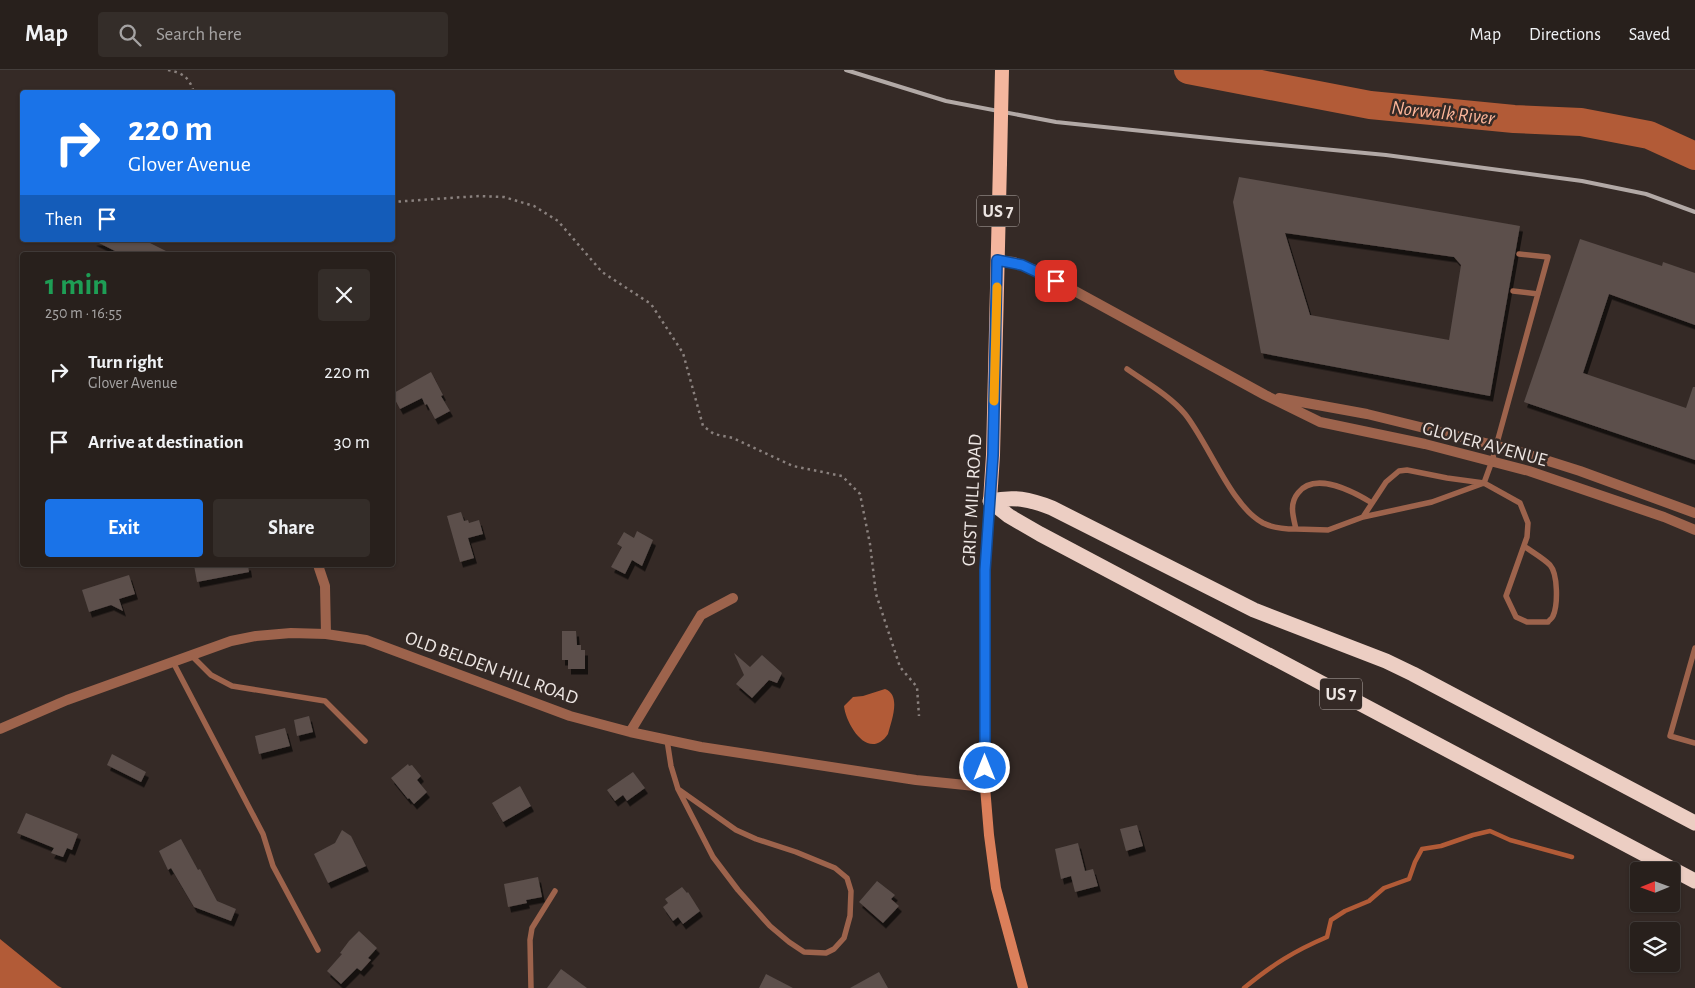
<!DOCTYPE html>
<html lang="en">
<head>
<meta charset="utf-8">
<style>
  :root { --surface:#28201c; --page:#342d29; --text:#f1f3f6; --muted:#a5a3a3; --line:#443e3b; --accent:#1a73e8 }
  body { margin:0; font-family:"Alegreya Sans",sans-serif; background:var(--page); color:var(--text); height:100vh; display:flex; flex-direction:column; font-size:19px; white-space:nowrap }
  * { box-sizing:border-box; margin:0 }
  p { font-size:16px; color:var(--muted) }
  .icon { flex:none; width:28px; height:28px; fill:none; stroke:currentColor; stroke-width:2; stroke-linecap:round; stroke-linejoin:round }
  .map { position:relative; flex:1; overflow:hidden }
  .sheet { position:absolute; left:20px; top:182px; width:375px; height:315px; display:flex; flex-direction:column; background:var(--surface); border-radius:5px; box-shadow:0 1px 4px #0004,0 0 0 1px var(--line) }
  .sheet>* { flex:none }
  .banner { position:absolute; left:20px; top:20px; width:375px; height:152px; border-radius:5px; box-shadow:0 1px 4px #0004,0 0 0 1px var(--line); background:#1a73e8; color:#fff; overflow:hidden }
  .needle { width:32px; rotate:269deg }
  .controls { position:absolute; left:1630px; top:792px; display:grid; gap:10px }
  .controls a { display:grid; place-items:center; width:50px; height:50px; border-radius:5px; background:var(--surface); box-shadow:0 1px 4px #0004,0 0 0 1px var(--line); font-size:25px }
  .pin { position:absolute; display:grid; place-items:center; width:42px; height:42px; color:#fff; margin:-21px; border-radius:10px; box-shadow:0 2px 8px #0006 }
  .me { position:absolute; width:55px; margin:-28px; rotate:0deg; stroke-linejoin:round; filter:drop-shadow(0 0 4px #0008) }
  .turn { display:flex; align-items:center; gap:18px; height:105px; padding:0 25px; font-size:22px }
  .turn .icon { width:65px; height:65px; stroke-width:2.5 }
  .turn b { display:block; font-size:35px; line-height:42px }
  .then { display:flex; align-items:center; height:48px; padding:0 25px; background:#0003; gap:10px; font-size:19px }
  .round { display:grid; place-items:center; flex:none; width:52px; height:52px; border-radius:5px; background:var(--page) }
  .head { display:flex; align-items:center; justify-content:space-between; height:85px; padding:0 25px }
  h1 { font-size:30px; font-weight:700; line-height:38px; color:#1e9e55 }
  .primary-button { display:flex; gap:10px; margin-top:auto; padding:10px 25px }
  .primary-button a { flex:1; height:58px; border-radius:5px; background:var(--accent); color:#fff; font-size:20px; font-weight:700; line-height:58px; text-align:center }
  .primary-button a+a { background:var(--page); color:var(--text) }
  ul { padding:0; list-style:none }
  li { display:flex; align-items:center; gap:15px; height:70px; padding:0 25px }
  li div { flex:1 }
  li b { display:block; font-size:19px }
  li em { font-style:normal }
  header { display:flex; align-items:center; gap:30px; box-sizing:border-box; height:70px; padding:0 25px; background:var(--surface); border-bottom:1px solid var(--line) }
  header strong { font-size:24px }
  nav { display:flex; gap:28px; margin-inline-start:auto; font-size:18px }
  .search { width:350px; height:45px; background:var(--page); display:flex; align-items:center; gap:12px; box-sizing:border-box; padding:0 18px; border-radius:5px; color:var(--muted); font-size:19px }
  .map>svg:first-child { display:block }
  .water { fill:#b25b37 }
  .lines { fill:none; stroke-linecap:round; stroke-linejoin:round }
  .stream { stroke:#b25b37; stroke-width:4.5 }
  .river { stroke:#b25b37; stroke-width:28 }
  .building { fill:#5b4f4b; fill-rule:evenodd; filter:url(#shadow) }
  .path { stroke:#8a817e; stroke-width:2.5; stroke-dasharray:2.5 4; stroke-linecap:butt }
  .service { stroke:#9d634c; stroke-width:5.5 }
  .minor { stroke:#9d634c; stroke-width:10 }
  .tertiary { stroke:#9d634c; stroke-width:10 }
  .secondary { stroke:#db7f5a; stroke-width:10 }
  .trunk { stroke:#f4b69e; stroke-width:14 }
  .motorway { stroke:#eccec3; stroke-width:15 }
  .rail { stroke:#b2a9a6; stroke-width:4 }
  .trunk-bridge { stroke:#f4b69e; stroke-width:14 }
  .route-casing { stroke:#114b97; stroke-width:12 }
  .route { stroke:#1a73e8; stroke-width:9 }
  .slow { stroke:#f59e0b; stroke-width:9 }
  .labels { text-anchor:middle; stroke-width:5; stroke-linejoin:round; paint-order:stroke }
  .shield { fill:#352a26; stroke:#b6aeaa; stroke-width:1 }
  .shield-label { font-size:18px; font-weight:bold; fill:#ede6e3 }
  .street-label { font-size:19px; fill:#ede6e3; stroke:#352a26 }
  .water-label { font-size:20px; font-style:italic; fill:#fdb69a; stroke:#352a26 }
</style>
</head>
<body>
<header>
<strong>Map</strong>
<div class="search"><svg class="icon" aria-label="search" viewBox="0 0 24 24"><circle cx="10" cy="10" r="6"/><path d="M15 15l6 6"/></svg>Search here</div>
<nav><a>Map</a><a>Directions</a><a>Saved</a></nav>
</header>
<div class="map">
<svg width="1695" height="918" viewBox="0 0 1695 918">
  <defs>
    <filter id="shadow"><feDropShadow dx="3" dy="5.5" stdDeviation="0" flood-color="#0009"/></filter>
  </defs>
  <rect width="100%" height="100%" fill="#352a26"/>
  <path class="water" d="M 885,619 C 902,625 891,652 888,664 C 869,692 846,655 844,636 L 853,627 L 863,626 Z
    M 0,869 L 58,916 L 62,918 L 0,918 Z"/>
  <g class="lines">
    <path class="stream" d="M 1244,918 C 1272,895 1294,881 1327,867 L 1331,850 L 1345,841 L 1369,831 L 1384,818 L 1409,809 L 1415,792 L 1422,779 L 1441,776 L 1473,765 L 1490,761 L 1510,770 L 1572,787"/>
    <path class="river" d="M 1188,0 L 1370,35 L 1514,49 L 1581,52 L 1649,65 L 1695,86"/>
  </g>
  <path class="building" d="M 1239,107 L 1520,156 L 1490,326 L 1261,283 L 1233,132 ZM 1285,163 L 1454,187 L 1461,195 L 1449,270 L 1310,245 Z
    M 1580,169 L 1662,196 L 1663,192 L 1695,203 L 1695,255 L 1609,224 L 1583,303 L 1686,338 L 1693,317 L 1695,317 L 1695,390 L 1524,332 Z
    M 93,170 L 144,170 L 174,185 L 123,185 Z
    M 431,302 L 443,325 L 441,326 L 450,341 L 435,349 L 427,334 L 425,335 L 422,328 L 400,339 L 392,324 Z
    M 461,442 L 464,451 L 468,450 L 469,453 L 479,450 L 483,464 L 468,468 L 474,488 L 460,492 L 447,446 Z
    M 637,461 L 653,470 L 642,496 L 632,490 L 625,504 L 611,497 L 622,477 L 617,474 L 624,462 L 634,468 Z
    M 194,495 L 248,495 L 249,502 L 197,512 Z
    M 129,505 L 135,524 L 119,529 L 123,541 L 111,535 L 89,542 L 82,520 Z
    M 562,561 L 576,561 L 577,575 L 581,575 L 581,580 L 585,580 L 585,599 L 568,599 L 568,590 L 562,590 Z
    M 734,583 L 750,597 L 762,585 L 782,603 L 777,613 L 769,610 L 752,628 L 736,614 L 744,605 Z
    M 309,646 L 313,662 L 297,666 L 294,650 Z
    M 285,658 L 290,676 L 259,684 L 255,666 Z
    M 112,684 L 146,702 L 141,712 L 107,695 Z
    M 408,694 L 409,696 L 412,695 L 421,706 L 417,710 L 427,722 L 414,734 L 409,728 L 408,729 L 391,708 Z
    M 633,702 L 645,718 L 627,731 L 623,725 L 615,731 L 607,720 Z
    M 520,716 L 531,736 L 503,752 L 492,733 Z
    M 26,743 L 78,764 L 72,780 L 67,778 L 63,787 L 51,783 L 54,778 L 17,763 Z
    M 1137,755 L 1143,776 L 1126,781 L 1120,759 Z
    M 342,760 L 351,766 L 366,796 L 328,813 L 314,784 L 335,773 Z
    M 181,769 L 198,800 L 200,799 L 217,831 L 236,839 L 231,851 L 194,837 L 171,798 L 168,800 L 159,781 Z
    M 1078,773 L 1085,801 L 1093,799 L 1098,816 L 1075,822 L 1071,806 L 1061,809 L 1055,779 Z
    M 538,807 L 542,827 L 526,830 L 527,833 L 508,837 L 504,814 Z
    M 877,811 L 895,825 L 891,829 L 899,836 L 883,853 L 859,832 Z
    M 682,817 L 687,823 L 688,822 L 700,841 L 683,854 L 678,847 L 673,851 L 663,837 L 668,833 L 665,829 Z
    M 359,861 L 377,878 L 368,888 L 371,890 L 361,901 L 357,898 L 341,914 L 327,901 L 342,884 L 340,883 L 349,871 Z
    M 561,899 L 587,918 L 547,918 Z
    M 879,902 L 888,918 L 850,918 Z
    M 766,904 L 793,918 L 759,918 Z"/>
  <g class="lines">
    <path class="path" d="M 168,0 C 184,3 189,8 194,22
      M 392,132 L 479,126 L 504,127 L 534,136 L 558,151 L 602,202 L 651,234 L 683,283 L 703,356 L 714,364 L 733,368 L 793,396 L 842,406 L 860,424 L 870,474 L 876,524 L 900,597 L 917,617 L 919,646"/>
    <path class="service" d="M 1513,221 L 1538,224
      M 1127,299 C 1147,313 1170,326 1185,344 C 1209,374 1231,436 1263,453 C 1273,458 1285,459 1296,459
      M 1372,433 C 1354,422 1315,401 1298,423 C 1289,434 1293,446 1296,459 L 1328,460 L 1363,447 L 1386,412 L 1399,401 L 1407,400 L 1447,408 L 1484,413 L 1520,433 L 1528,453 L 1527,467 L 1506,526 L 1516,547 L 1527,552 L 1548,552 C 1549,550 1552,549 1553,546 C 1558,535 1558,504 1550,495 C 1543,488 1532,482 1524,476
      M 1363,447 L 1432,432 L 1484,413 L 1492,391 L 1548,187 L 1519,184
      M 1695,578 L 1670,666 L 1695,673
      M 191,585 L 211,605 L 232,616 L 325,631 L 365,671
      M 173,592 L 263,764 L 273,796 L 318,880
      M 667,670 L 671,696 L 678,719 L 713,787 L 738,820 L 770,856 L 789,872 L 804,882 L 826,883 L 834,879 L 844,868 L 850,846 L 851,821 L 847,808 L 835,798 L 796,782 L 756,769 L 736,760 L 678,719
      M 531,918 L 530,870 L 532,858 L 555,821"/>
    <path class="minor" d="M 318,495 L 325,516 L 326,564
      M 0,659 L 67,630 L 231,571 L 256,566 L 291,563 L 326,564 L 366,570 L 570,646 L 630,662 L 701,677 L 916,710 L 985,717
      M 630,662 L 701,545 L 733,528"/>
    <path class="tertiary" d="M 997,190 L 1014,192 L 1040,202 L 1265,325 L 1320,352 L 1425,374 L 1529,401 L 1664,447 L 1695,460
      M 1279,328 L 1367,344 L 1514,380 L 1580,401 L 1695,443"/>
    <path class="secondary" d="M 990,431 L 985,500 L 985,717 L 989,765 L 996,818 L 1023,918"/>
    <path class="trunk" d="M 990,431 L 993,385 L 1000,93"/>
    <path class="motorway" d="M 990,431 L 1009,446 L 1040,464 L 1695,811
      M 990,431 C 1014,426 1029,429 1052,438 L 1254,540 L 1386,591 L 1413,604 L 1695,753"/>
    <path class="rail" d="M 846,0 L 946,31 L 1056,52 L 1238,71 L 1386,85 L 1582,111 L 1646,124 L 1695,142"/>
    <path class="trunk-bridge" d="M 1000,93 L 1002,0"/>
  </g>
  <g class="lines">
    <g class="route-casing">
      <path id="route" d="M 985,698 L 985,500 L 993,385 L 997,190 L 1022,195 L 1056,211"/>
    </g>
    <use href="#route" class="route"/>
    <path class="slow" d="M 994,331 L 997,217"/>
  </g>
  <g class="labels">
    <g class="shield">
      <rect x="977" y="125.5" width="42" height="31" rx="4"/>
      <rect x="1320" y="608.5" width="42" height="31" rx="4"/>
    </g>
    <g class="shield-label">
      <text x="998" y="147">US 7</text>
      <text x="1341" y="630">US 7</text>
    </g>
    <g class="street-label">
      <text transform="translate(1485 373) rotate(15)" y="7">GLOVER AVENUE</text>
      <text transform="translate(971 430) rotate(-87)" y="7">GRIST MILL ROAD</text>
      <text transform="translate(492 597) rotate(20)" y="7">OLD BELDEN HILL ROAD</text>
    </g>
    <g class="water-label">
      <text transform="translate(1443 42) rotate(6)" y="7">Norwalk River</text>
    </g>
  </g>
</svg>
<div class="controls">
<a><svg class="needle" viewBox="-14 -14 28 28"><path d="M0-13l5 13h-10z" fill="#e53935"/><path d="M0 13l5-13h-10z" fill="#a5a3a3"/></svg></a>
<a><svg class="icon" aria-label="layers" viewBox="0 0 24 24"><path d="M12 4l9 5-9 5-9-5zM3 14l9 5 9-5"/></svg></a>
</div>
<div class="pin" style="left:1056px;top:211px;background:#d93025"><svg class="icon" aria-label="arrive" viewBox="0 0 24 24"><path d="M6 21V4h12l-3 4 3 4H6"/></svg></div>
<svg class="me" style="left:985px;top:698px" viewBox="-20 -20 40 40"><circle r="17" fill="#1a73e8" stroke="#fff" stroke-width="3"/><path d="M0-11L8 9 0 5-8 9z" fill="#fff"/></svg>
<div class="banner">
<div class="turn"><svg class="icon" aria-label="right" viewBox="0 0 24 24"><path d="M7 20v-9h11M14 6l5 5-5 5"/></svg><div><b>220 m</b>Glover Avenue</div></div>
<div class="then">Then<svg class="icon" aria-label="arrive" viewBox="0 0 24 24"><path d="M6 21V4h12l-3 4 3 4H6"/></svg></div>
</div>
<section class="sheet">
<div class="head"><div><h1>1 min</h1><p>250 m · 16:55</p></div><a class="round"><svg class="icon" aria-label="close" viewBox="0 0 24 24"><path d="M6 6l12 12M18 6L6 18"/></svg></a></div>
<ul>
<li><svg class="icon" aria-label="right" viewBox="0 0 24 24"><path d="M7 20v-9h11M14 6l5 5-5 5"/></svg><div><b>Turn right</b><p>Glover Avenue</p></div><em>220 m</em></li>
<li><svg class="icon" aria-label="arrive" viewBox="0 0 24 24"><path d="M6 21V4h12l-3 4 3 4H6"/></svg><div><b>Arrive at destination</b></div><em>30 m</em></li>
</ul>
<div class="primary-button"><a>Exit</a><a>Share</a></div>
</section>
</div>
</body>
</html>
